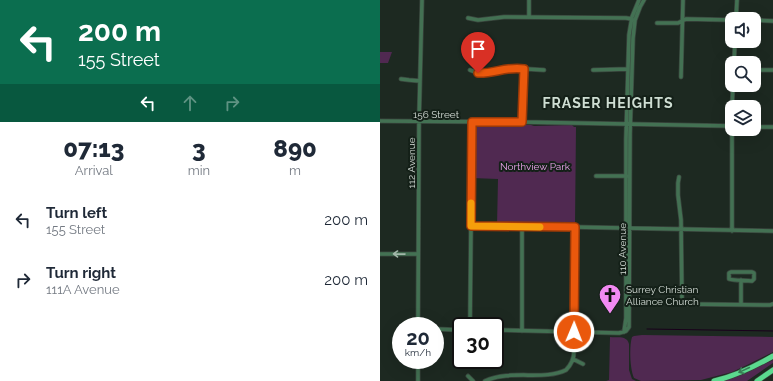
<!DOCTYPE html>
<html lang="en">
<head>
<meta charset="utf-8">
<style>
  :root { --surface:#fff; --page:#f6f6f7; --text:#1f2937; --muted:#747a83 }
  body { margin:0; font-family:Raleway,sans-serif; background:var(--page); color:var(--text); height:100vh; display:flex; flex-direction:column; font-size:15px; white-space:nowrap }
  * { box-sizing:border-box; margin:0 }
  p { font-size:13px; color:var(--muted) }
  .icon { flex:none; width:22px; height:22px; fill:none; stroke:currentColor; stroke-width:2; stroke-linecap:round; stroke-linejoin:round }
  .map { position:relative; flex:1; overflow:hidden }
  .details { display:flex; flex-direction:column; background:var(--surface); width:380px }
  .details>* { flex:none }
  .hud { background:#0b6e4f; color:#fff; overflow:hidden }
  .fabs { position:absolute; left:345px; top:12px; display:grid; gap:8px }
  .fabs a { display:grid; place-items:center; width:36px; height:36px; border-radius:8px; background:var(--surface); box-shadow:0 4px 16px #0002; font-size:20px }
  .speed { position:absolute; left:12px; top:317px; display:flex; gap:8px; font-size:20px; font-weight:700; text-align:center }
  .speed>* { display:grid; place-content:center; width:52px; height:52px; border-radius:50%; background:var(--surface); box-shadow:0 4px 16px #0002; line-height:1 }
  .speed small { font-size:10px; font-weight:400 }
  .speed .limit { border:2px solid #111; border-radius:6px; background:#fff; color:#111 }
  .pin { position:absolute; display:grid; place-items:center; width:34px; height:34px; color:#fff; margin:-41px -17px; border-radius:50% 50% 50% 0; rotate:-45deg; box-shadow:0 0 4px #0007 }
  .pin .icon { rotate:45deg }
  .me { position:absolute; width:44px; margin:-22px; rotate:1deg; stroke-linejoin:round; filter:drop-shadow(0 0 3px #0008) }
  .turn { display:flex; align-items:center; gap:14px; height:84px; padding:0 12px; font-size:18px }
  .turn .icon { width:52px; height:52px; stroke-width:2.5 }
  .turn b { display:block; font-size:28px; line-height:34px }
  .lanes { display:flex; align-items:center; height:38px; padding:0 12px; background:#0003; justify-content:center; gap:20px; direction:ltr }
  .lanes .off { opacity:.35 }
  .eta { display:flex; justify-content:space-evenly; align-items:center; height:68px; text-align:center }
  .eta b { font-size:24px; font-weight:800; line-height:28px }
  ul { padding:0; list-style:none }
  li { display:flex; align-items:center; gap:12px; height:60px; padding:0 12px }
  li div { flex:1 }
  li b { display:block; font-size:15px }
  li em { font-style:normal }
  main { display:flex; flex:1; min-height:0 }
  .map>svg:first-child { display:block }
  .green { fill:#502951 }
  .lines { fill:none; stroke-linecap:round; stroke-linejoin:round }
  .stream { stroke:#19001b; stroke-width:1 }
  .minor-casing { stroke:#3a463e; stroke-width:5 }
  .highway-casing { stroke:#3a463e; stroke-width:6 }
  .minor { stroke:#437153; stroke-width:3.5 }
  .highway { stroke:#5bd98f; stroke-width:5 }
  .oneway { stroke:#a2b7a9 }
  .oneway2 { stroke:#387c54 }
  .route-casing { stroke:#983908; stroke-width:10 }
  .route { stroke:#ea580c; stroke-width:7 }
  .slow { stroke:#f59e0b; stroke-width:7 }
  .labels { text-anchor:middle; stroke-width:4; stroke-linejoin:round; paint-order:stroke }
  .street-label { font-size:10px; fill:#d5ddd7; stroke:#142018 }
  .park-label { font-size:10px; fill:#eda5ed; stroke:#142018 }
  .poi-label { font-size:10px; fill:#d5ddd7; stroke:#142018; text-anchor:start }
  .district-label { font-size:14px; font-weight:bold; letter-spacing:1px; fill:#cfded3; stroke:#142018 }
</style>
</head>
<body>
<main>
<section class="details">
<div class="hud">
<div class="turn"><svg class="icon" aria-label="left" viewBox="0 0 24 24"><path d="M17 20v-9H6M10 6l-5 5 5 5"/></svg><div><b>200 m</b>155 Street</div></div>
<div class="lanes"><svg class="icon" aria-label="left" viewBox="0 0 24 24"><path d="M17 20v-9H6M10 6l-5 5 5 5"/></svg><svg class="icon off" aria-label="ahead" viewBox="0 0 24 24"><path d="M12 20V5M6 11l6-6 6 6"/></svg><svg class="icon off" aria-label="right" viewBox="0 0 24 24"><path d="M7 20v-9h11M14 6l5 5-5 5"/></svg></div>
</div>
<div class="eta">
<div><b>07:13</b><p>Arrival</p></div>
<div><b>3</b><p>min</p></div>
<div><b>890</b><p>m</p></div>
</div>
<ul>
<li><svg class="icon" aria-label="left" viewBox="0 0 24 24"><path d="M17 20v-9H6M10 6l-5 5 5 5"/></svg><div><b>Turn left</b><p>155 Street</p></div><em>200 m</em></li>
<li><svg class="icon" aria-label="right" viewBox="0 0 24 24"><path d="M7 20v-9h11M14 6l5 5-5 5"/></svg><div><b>Turn right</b><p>111A Avenue</p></div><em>200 m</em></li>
</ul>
</section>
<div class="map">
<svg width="393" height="381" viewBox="0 0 393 381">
  <rect width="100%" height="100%" fill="#1d2921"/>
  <path class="green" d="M 0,52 L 12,52 L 8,63 L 0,63 Z
    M 96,124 L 151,125 L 154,126 C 167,126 179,125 192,125 L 194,127 L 196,127 L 195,225 L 117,226 L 118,179 L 92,178 C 92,167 90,131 96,124 Z
    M 262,335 L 393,337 L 393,352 L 367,365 L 352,372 L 321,380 L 261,381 L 254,378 C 250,369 249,347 252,337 L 254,336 Z
    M 230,337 C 237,338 247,335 249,344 L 249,370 L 252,379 L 256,381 L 226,381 L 229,380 Z
    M 393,360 L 393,363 L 367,381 L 344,381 L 364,374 Z"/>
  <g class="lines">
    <path class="stream" d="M 267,329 L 393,331"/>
    <g class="minor-casing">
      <path id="minor" d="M 149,17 L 149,0
        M 88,18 L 98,20 L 124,17 L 246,18 L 252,19
        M 356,19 L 357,0
        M 374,20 L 393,21
        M 277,23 L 298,23 L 306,19 L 352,20
        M 354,63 L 355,41
        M 90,70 L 98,73 L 106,73 L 130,68 L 164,70
        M 213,70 L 248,69
        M 374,70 L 393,70
        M 301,77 L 303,0
        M 21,79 L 29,80 L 40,81
        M 352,107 L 353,85
        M 0,121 L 142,122 L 352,126
        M 142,122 L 144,69
        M 374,127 L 393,127
        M 216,176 L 247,176
        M 299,177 L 298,183 L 298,195 L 301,220 L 302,304
        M 91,226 L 142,226 L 393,231
        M 352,231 L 352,117
        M 0,254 L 38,254
        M 351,272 L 372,272 L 374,273 L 374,279 L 372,281 C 366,280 354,281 349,279 L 349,273 Z
        M 302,304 L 390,305 L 393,304
        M 361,304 L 361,280
        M 38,326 L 39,121 L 42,0
        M 90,326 L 92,122
        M 55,329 L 81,330
        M 115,330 L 239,333 L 246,331 L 249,327 L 250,133 L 253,38 L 255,20 L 260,7 L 264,0
        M 142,331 L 142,226
        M 244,332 L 246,318 L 246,139 L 249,35 L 252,17 L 259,0
        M 193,359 L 203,364
        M 88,376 L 93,381
        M 38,381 L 38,360
        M 105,381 C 131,369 164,381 186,370 C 191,365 194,359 194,351 L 195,227"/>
    </g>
    <g class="highway-casing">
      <path id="highway" d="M 334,381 C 355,376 374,367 393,356
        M 377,381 L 393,370"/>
    </g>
    <use href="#minor" class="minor"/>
    <use href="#highway" class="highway"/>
  </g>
  <defs><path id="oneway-shaft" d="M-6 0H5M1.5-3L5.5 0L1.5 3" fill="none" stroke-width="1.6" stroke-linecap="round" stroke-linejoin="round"/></defs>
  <use class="oneway" href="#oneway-shaft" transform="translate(19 254) rotate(-179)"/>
  <use class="oneway2" href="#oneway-shaft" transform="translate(364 370) rotate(155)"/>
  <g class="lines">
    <g class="route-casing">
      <path id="route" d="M 98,73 C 113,74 127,66 144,69 L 142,122 L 92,122 L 91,226 L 195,227 L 194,332"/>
    </g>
    <use href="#route" class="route"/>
    <path class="slow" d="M 91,203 L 91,226 L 160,227"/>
  </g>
  <defs>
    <g id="church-pin" transform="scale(1.15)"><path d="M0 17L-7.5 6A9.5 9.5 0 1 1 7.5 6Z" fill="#f28af3" stroke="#142018"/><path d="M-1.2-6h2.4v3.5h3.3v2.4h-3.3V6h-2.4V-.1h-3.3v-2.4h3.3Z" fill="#111"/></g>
  </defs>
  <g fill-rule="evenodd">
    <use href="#church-pin" x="230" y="295"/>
  </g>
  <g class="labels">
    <g class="street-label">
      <text x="56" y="118">156 Street</text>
      <text transform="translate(31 163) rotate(-90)" y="4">112 Avenue</text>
      <text transform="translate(242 249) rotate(-90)" y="4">110 Avenue</text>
    </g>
    <g class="park-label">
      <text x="155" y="170">Northview Park</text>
    </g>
    <g class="poi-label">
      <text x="246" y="293">Surrey Christian<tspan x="246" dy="12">Alliance Church</tspan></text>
    </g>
    <g class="district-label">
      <text x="228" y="108">FRASER HEIGHTS</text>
    </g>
  </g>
</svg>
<div class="fabs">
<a><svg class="icon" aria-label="sound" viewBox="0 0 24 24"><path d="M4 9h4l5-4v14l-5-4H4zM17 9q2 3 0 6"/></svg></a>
<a><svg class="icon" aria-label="search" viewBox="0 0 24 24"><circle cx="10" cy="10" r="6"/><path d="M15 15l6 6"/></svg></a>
<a><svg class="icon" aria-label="layers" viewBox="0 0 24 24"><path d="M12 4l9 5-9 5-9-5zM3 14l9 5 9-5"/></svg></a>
</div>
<div class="speed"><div>20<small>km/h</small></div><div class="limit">30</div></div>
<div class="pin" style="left:98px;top:73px;background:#d93025"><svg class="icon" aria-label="arrive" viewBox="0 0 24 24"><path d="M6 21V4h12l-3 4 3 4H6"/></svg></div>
<svg class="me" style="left:194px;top:332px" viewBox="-20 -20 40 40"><circle r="17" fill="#ea580c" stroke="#fff" stroke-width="3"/><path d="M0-11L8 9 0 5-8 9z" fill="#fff"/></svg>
</div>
</main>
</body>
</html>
